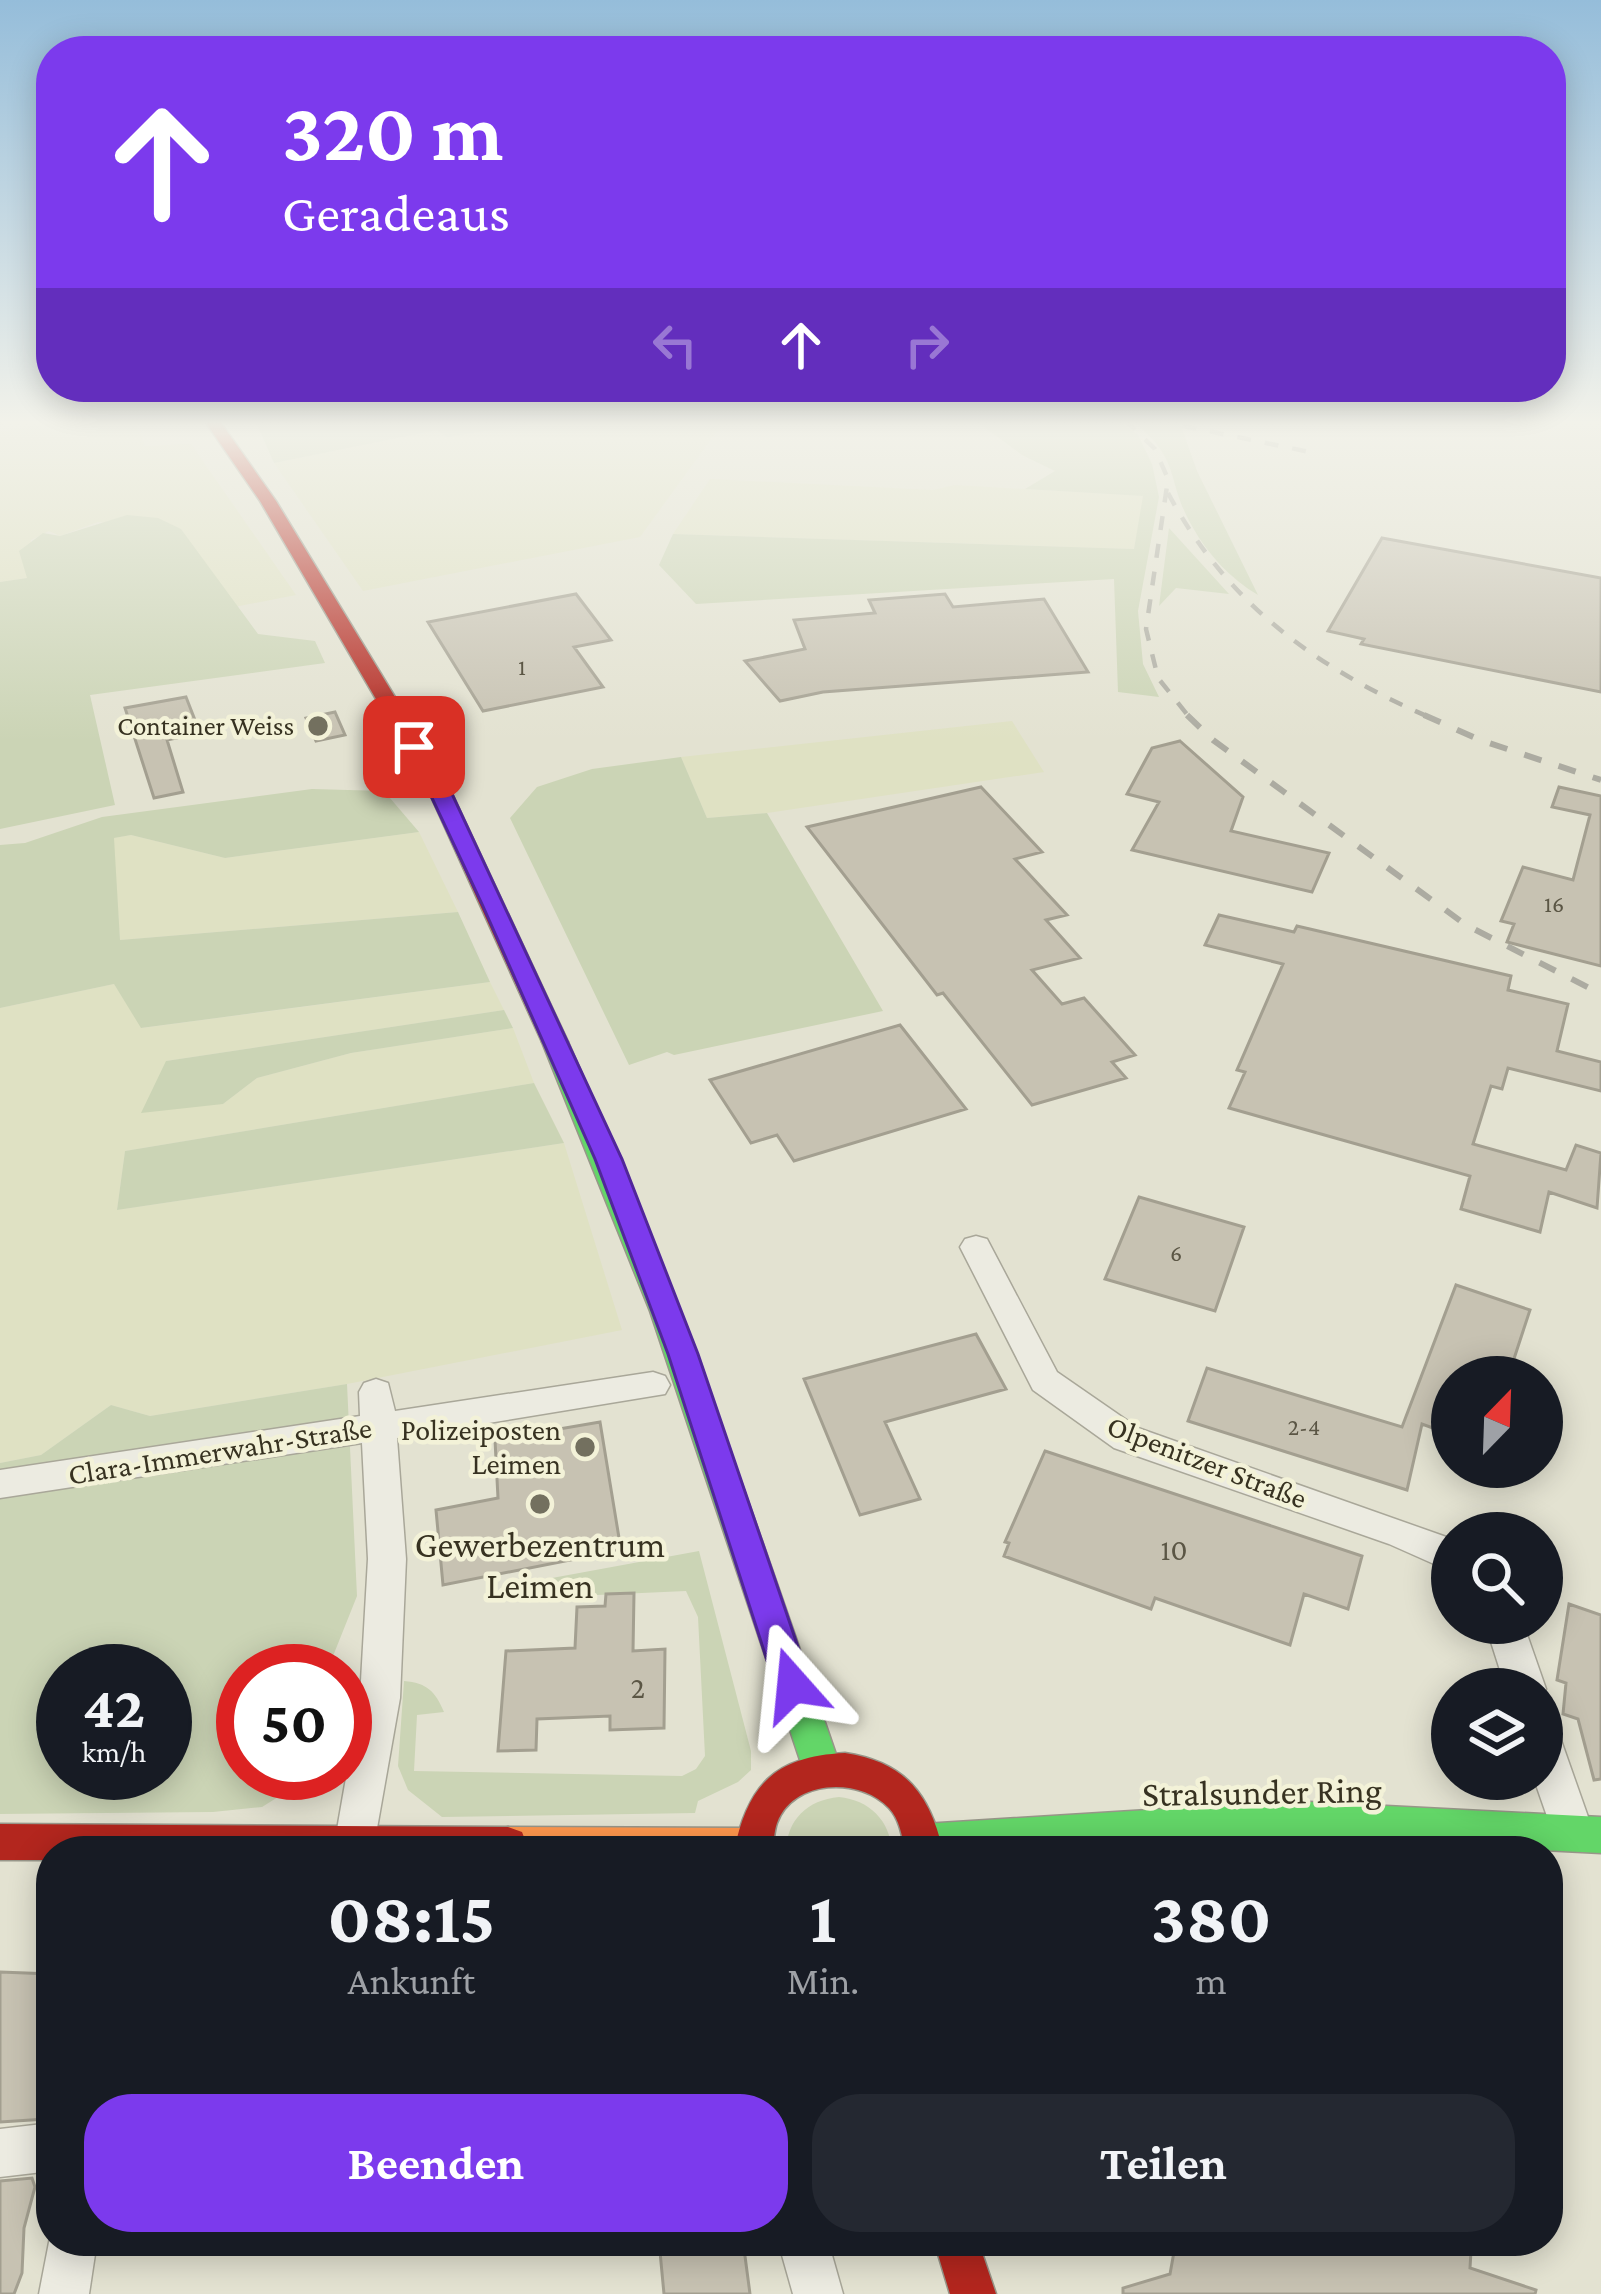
<!DOCTYPE html>
<html lang="de">
<head>
<meta charset="utf-8">
<style>
  :root { --surface:#171b24; --page:#242831; --text:#f1f3f6; --muted:#9ea1a6; --accent:#7c3aed }
  body { margin:0; font-family:"Crimson Pro",serif; background:var(--page); color:var(--text); height:100vh; display:flex; flex-direction:column; font-size:45px; white-space:nowrap }
  * { box-sizing:border-box; margin:0 }
  p { font-size:39px; color:var(--muted) }
  .icon { flex:none; width:66px; height:66px; fill:none; stroke:currentColor; stroke-width:2; stroke-linecap:round; stroke-linejoin:round }
  .map { position:relative; flex:1; overflow:hidden }
  .panel { position:absolute; left:36px; top:1836px; width:1527px; height:420px; display:flex; flex-direction:column; background:var(--surface); border-radius:48px; box-shadow:0 6px 30px #0003 }
  .panel>* { flex:none }
  .banner { position:absolute; left:36px; top:36px; width:1530px; height:366px; border-radius:48px; box-shadow:0 6px 30px #0003; background:#7c3aed; color:#fff; overflow:hidden }
  .needle { width:78px; rotate:23deg }
  .fabs { position:absolute; left:1431px; top:1356px; display:grid; gap:24px }
  .fabs a { display:grid; place-items:center; width:132px; height:132px; border-radius:50%; background:var(--surface); box-shadow:0 6px 30px #0003; font-size:60px }
  .speed { position:absolute; left:36px; top:1644px; display:flex; gap:24px; font-size:60px; font-weight:700; text-align:center }
  .speed>* { display:grid; place-content:center; width:156px; height:156px; border-radius:50%; background:var(--surface); box-shadow:0 6px 30px #0003; line-height:1 }
  .speed small { font-size:30px; font-weight:400 }
  .speed .limit { border:18px solid #d22; background:#fff; color:#111 }
  .pin { position:absolute; display:grid; place-items:center; width:102px; height:102px; color:#fff; margin:-51px; border-radius:24px; box-shadow:0 6px 18px #0006 }
  .me { position:absolute; width:132px; margin:-66px; rotate:342deg; stroke-linejoin:round; filter:drop-shadow(0 0 9px #0008) }
  .turn { display:flex; align-items:center; gap:42px; height:252px; padding:0 48px; font-size:54px }
  .turn .icon { width:156px; height:156px; stroke-width:2.5 }
  .turn b { display:block; font-size:84px; line-height:102px }
  .lanes { display:flex; align-items:center; height:114px; padding:0 48px; background:#0003; justify-content:center; gap:60px; direction:ltr }
  .lanes .off { opacity:.35 }
  .eta { display:flex; justify-content:space-evenly; align-items:center; height:204px; text-align:center }
  .eta b { font-size:72px; font-weight:700; line-height:84px }
  .action { display:flex; gap:24px; margin-top:auto; padding:24px 48px }
  .action a { flex:1; height:138px; border-radius:48px; background:var(--accent); color:#fff; font-size:48px; font-weight:700; line-height:138px; text-align:center }
  .action a+a { background:var(--page); color:var(--text) }
  .map>svg:first-child { display:block }
  .farmland { fill:#dfe1c3 }
  .green { fill:#cbd4b5; fill-rule:evenodd }
  .building { fill:#c7c2b2; stroke:#a39f90; stroke-width:3 }
  .lines { fill:none; stroke-linecap:round; stroke-linejoin:round }
  .street-casing { stroke:#a9a799; stroke-width:3 }
  .fast-casing { stroke:#989689; stroke-width:3 }
  .slow-casing { stroke:#989689; stroke-width:3 }
  .jam-casing { stroke:#989689; stroke-width:3 }
  .street { fill:#ecebe1; fill-rule:evenodd }
  .fast { fill:#63d668; fill-rule:evenodd }
  .slow { fill:#ff974d; fill-rule:evenodd }
  .jam { fill:#b3261e; fill-rule:evenodd }
  .rail-far1 { stroke:#acaba1; stroke-width:4.5; stroke-dasharray:14 14; stroke-linecap:butt }
  .rail { stroke:#acaba1; stroke-width:6; stroke-dasharray:18 18; stroke-linecap:butt }
  .route { fill:#7c3aed; stroke:#51269a; stroke-width:3 }
  .poi-dot { fill:#73705f; stroke:#f3f2d8; stroke-width:4.5 }
  .labels { text-anchor:middle; stroke-width:9; stroke-linejoin:round; paint-order:stroke }
  .number-label { font-size:24px; fill:#5b5645 }
  .far-poi-label { font-size:27px; fill:#373221; stroke:#f3f2d8; text-anchor:end }
  .poi-label { font-size:30px; fill:#373221; stroke:#f3f2d8; text-anchor:end }
  .street-label { font-size:30px; fill:#373221; stroke:#f3f2d8 }
  .near-number-label { font-size:30px; fill:#5b5645 }
  .near-poi-label { font-size:36px; fill:#373221; stroke:#f3f2d8 }
  .near-street-label { font-size:36px; fill:#373221; stroke:#f3f2d8 }
</style>
</head>
<body>
<div class="map">
<svg width="1601" height="2294" viewBox="0 0 1601 2294">
  <rect width="100%" height="100%" fill="#e3e2d1"/>
  <path class="farmland" d="M 65,420 L 134,420 L 145,446 L 191,444 L 296,595 L 234,607 L 181,529 L 98,522 L 60,536 L 49,531 L 31,540 L 27,578 L 0,582 L 0,432 Z
    M 554,420 L 725,420 L 640,537 L 363,591 L 274,463 L 437,430 L 447,437 Z
    M 710,479 L 933,490 L 955,485 L 1144,496 L 1134,549 L 673,534 Z
    M 1012,721 L 1044,772 L 767,813 L 707,818 L 681,757 Z
    M 419,832 L 458,912 L 120,940 L 113,838 L 131,835 L 225,858 Z
    M 490,982 L 504,1010 L 166,1061 L 223,1104 L 257,1078 L 351,1053 L 513,1028 L 534,1083 L 125,1151 L 117,1210 L 564,1143 L 622,1330 L 347,1384 L 150,1416 L 111,1405 L 41,1455 L 0,1463 L 0,1008 L 114,984 L 142,1028 Z"/>
  <path class="green" d="M 255,420 L 553,420 L 447,437 L 437,430 L 274,463 Z
    M 975,420 L 1118,420 L 1138,435 L 1152,464 L 1159,497 L 1138,611 L 1143,664 L 1159,697 L 1118,692 L 1114,579 L 696,604 L 659,565 L 673,534 L 1134,549 L 1143,496 L 1025,489 L 1055,471 L 1022,455 Z
    M 1131,420 L 1179,420 L 1197,471 L 1258,595 C 1231,579 1208,555 1192,526 C 1165,479 1183,460 1131,420 Z
    M 127,515 L 158,518 L 181,529 L 258,634 L 315,641 L 325,663 L 90,695 L 115,805 L 0,829 L 0,582 L 27,578 L 19,551 L 43,533 L 60,536 Z
    M 1169,528 L 1229,594 L 1176,588 L 1159,606 Z
    M 681,757 L 707,818 L 767,813 L 883,1011 L 674,1055 L 667,1052 L 629,1065 L 510,818 L 537,787 L 592,769 Z
    M 312,789 L 384,791 L 419,832 L 225,858 L 131,835 L 114,838 L 120,940 L 458,912 L 490,982 L 141,1028 L 114,984 L 0,1008 L 0,845 L 25,843 L 102,817 Z
    M 504,1010 L 513,1028 L 351,1053 L 257,1078 L 223,1104 L 141,1113 L 166,1061 Z
    M 534,1083 L 564,1143 L 117,1210 L 125,1151 Z
    M 347,1384 L 357,1596 L 327,1671 L 243,1671 L 243,1773 L 307,1773 L 299,1784 L 262,1807 L 213,1812 L 0,1814 L 0,1463 L 41,1455 L 111,1405 L 150,1416 ZM 63,1671 L 165,1671 L 165,1773 L 63,1773 Z
    M 699,1551 L 751,1751 L 751,1770 L 738,1782 L 698,1801 L 695,1813 L 442,1817 L 408,1790 L 398,1766 L 404,1681 C 427,1683 435,1691 444,1712 L 417,1715 L 414,1771 L 682,1776 L 696,1769 L 705,1756 L 698,1617 L 686,1591 L 553,1597 L 552,1578 Z
    M 839,1797 C 869,1800 890,1820 892,1851 L 786,1851 C 787,1820 807,1800 839,1797 Z"/>
  <path class="building" d="M 1382,538 L 1601,578 L 1601,692 L 1361,644 L 1364,639 L 1328,631 Z
    M 576,594 L 611,640 L 574,647 L 603,687 L 483,711 L 428,622 Z
    M 945,594 L 953,607 L 1044,599 L 1088,672 L 823,692 L 780,701 L 745,661 L 805,649 L 794,620 L 875,613 L 869,600 Z
    M 186,697 L 200,733 L 167,740 L 183,792 L 154,798 L 125,708 Z
    M 335,712 L 345,735 L 316,741 L 306,718 Z
    M 1180,741 L 1243,797 L 1231,831 L 1329,853 L 1312,892 L 1132,850 L 1159,802 L 1127,794 L 1152,748 Z
    M 981,787 L 1042,852 L 1015,859 L 1067,915 L 1046,920 L 1080,958 L 1032,970 L 1062,1004 L 1084,998 L 1135,1055 L 1112,1062 L 1126,1078 L 1032,1105 L 943,993 L 937,995 L 807,827 Z
    M 1559,787 L 1601,796 L 1601,966 L 1507,942 L 1514,924 L 1501,921 L 1523,867 L 1573,880 L 1590,815 L 1552,807 Z
    M 1219,915 L 1294,932 L 1297,926 L 1511,976 L 1508,990 L 1568,1004 L 1557,1051 L 1601,1062 L 1601,1091 L 1508,1068 L 1502,1089 L 1491,1086 L 1473,1144 L 1566,1170 L 1576,1145 L 1601,1153 L 1597,1208 L 1549,1192 L 1540,1232 L 1461,1209 L 1470,1176 L 1229,1108 L 1245,1072 L 1237,1070 L 1283,964 L 1205,945 Z
    M 900,1025 L 966,1109 L 794,1161 L 777,1135 L 751,1143 L 710,1080 Z
    M 1139,1197 L 1244,1227 L 1215,1311 L 1105,1279 Z
    M 1456,1285 L 1530,1310 L 1508,1377 L 1452,1377 L 1452,1435 L 1422,1424 L 1407,1490 L 1188,1421 L 1207,1368 L 1402,1427 Z
    M 976,1334 L 1006,1389 L 885,1422 L 920,1499 L 860,1515 L 804,1379 Z
    M 600,1422 L 621,1550 L 443,1585 L 436,1510 L 498,1498 L 495,1440 Z
    M 1045,1451 L 1362,1556 L 1348,1609 L 1304,1594 L 1290,1645 L 1155,1598 L 1151,1609 L 1004,1556 L 1009,1543 L 1005,1542 Z
    M 634,1593 L 633,1651 L 665,1649 L 664,1728 L 610,1730 L 610,1716 L 537,1719 L 536,1750 L 498,1751 L 506,1651 L 575,1648 L 577,1607 L 605,1606 L 606,1594 Z
    M 1569,1604 L 1601,1615 L 1601,1779 L 1594,1780 L 1578,1719 L 1563,1714 L 1566,1683 L 1557,1680 Z
    M 0,1972 L 51,1974 L 51,2103 L 46,2119 L 0,2122 Z
    M 32,2178 L 35,2187 L 24,2228 L 22,2273 L 14,2294 L 0,2294 L 0,2181 Z
    M 659,2241 L 743,2241 L 750,2294 L 664,2294 Z
    M 1176,2241 L 1443,2241 L 1471,2251 L 1470,2268 L 1536,2290 L 1535,2294 L 1123,2294 L 1123,2288 L 1170,2274 Z"/>
  <g class="lines">
    <g class="street-casing">
      <path id="street" d="M 976,1236 L 987,1239 L 1057,1372 L 1138,1428 L 1452,1539 L 1452,1572 L 1389,1544 L 1114,1448 L 1033,1390 L 960,1247 L 965,1239 Z
        M 653,1372 L 665,1376 L 670,1385 L 665,1394 L 397,1438 L 406,1559 L 400,1698 L 373,1851 L 339,1851 L 335,1841 L 360,1698 L 368,1559 L 362,1443 L 0,1498 L 0,1470 L 360,1416 L 359,1392 L 364,1383 L 376,1379 L 388,1383 L 395,1411 Z
        M 1485,1623 L 1523,1623 L 1546,1689 L 1542,1697 L 1542,1689 L 1506,1689 Z
        M 1542,1721 L 1556,1726 L 1593,1831 L 1587,1845 L 1572,1851 L 1557,1845 L 1534,1779 L 1542,1779 Z
        M 51,2123 L 51,2171 L 0,2177 L 0,2129 Z
        M 51,2232 L 51,2241 L 97,2241 L 89,2294 L 39,2294 Z
        M 778,2241 L 828,2241 L 843,2294 L 793,2294 Z"/>
    </g>
    <g class="fast-casing">
      <path id="fast" d="M 555,1034 L 568,1042 C 673,1279 757,1524 841,1769 L 835,1781 L 822,1786 L 809,1781 L 803,1769 L 650,1311 L 542,1042 Z
        M 1290,1801 L 1601,1817 L 1601,1853 L 1290,1837 L 1067,1851 L 909,1851 L 905,1842 L 910,1829 L 924,1824 Z"/>
    </g>
    <g class="slow-casing">
      <path id="slow" d="M 508,1827 L 753,1828 L 767,1833 L 772,1846 L 770,1851 L 491,1851 L 489,1845 L 494,1832 Z"/>
    </g>
    <g class="jam-casing">
      <path id="jam" d="M 204,420 L 219,420 L 276,501 L 446,781 L 568,1042 L 564,1048 L 555,1050 L 542,1042 L 424,781 L 260,501 Z
        M 845,1753 C 905,1762 930,1794 943,1851 L 905,1851 C 902,1836 900,1820 889,1808 C 860,1777 793,1779 777,1823 C 774,1831 774,1842 772,1851 L 734,1851 C 748,1785 775,1756 845,1753 Z
        M 0,1824 L 508,1827 L 522,1832 L 527,1845 L 525,1851 L 51,1851 L 51,1860 L 0,1860 Z
        M 934,2241 L 978,2241 L 996,2294 L 950,2294 Z"/>
    </g>
    <use href="#street" class="street"/>
    <use href="#fast" class="fast"/>
    <use href="#slow" class="slow"/>
    <use href="#jam" class="jam"/>
    <path class="rail-far1" d="M 1125,420 L 1155,449 L 1168,479 L 1146,629 L 1158,678 L 1190,718
      M 1155,420 L 1319,454
      M 0,423 L 7,420
      M 1168,493 C 1227,604 1316,668 1431,718"/>
    <path class="rail" d="M 1187,715 L 1213,740 L 1466,925 L 1601,994
      M 1424,715 L 1480,740 L 1601,780"/>
  </g>
  <linearGradient id="sky" x2="0" y2="1"><stop stop-color="#95bdda"/><stop offset="0.57" stop-color="#f2f2ea"/><stop offset="1" stop-color="#f2f2ea" stop-opacity="0"/></linearGradient>
  <rect width="1601" height="741" fill="url(#sky)"/>
  <path class="route" d="M 414,741 L 421,743 L 446,781 L 622,1159 L 698,1354 L 811,1685 L 805,1697 L 793,1701 L 780,1697 L 775,1685 L 668,1354 L 595,1159 L 482,904 L 424,781 L 403,747 Z"/>
  <g class="poi-dot">
    <circle cx="318" cy="726" r="12"/>
    <circle cx="585" cy="1447" r="12"/>
    <circle cx="540" cy="1504" r="12"/>
  </g>
  <g class="labels">
    <g class="number-label">
      <text x="522" y="675">1</text>
      <text x="1554" y="912">16</text>
      <text x="1176" y="1261">6</text>
      <text x="1304" y="1435">2-4</text>
    </g>
    <g class="far-poi-label">
      <text x="294" y="735">Container Weiss</text>
    </g>
    <g class="poi-label">
      <text x="561" y="1440">Polizeiposten<tspan x="561" dy="34">Leimen</tspan></text>
    </g>
    <g class="street-label">
      <text transform="translate(220 1451) rotate(-9)" y="10">Clara-Immerwahr-Straße</text>
      <text transform="translate(1207 1462) rotate(21)" y="10">Olpenitzer Straße</text>
    </g>
    <g class="near-number-label">
      <text x="1174" y="1560">10</text>
      <text x="638" y="1698">2</text>
    </g>
    <g class="near-poi-label">
      <text x="540" y="1557">Gewerbezentrum<tspan x="540" dy="41">Leimen</tspan></text>
    </g>
    <g class="near-street-label">
      <text transform="translate(1262 1791) rotate(-1)" y="13">Stralsunder Ring</text>
    </g>
  </g>
</svg>
<div class="fabs">
<a><svg class="needle" viewBox="-14 -14 28 28"><path d="M0-13l5 13h-10z" fill="#e53935"/><path d="M0 13l5-13h-10z" fill="#9ea1a6"/></svg></a>
<a><svg class="icon" aria-label="search" viewBox="0 0 24 24"><circle cx="10" cy="10" r="6"/><path d="M15 15l6 6"/></svg></a>
<a><svg class="icon" aria-label="layers" viewBox="0 0 24 24"><path d="M12 4l9 5-9 5-9-5zM3 14l9 5 9-5"/></svg></a>
</div>
<div class="speed"><div>42<small>km/h</small></div><div class="limit">50</div></div>
<div class="pin" style="left:414px;top:747px;background:#d93025"><svg class="icon" aria-label="arrive" viewBox="0 0 24 24"><path d="M6 21V4h12l-3 4 3 4H6"/></svg></div>
<svg class="me" style="left:793px;top:1685px" viewBox="-20 -20 40 40"><path d="M0-17L14 15 0 8-14 15z" fill="#7c3aed" stroke="#fff" stroke-width="4"/></svg>
<div class="banner">
<div class="turn"><svg class="icon" aria-label="ahead" viewBox="0 0 24 24"><path d="M12 20V5M6 11l6-6 6 6"/></svg><div><b>320 m</b>Geradeaus</div></div>
<div class="lanes"><svg class="icon off" aria-label="left" viewBox="0 0 24 24"><path d="M17 20v-9H6M10 6l-5 5 5 5"/></svg><svg class="icon" aria-label="ahead" viewBox="0 0 24 24"><path d="M12 20V5M6 11l6-6 6 6"/></svg><svg class="icon off" aria-label="right" viewBox="0 0 24 24"><path d="M7 20v-9h11M14 6l5 5-5 5"/></svg></div>
</div>
<section class="panel">
<div class="eta">
<div><b>08:15</b><p>Ankunft</p></div>
<div><b>1</b><p>Min.</p></div>
<div><b>380</b><p>m</p></div>
</div>
<div class="action"><a>Beenden</a><a>Teilen</a></div>
</section>
</div>
</body>
</html>
